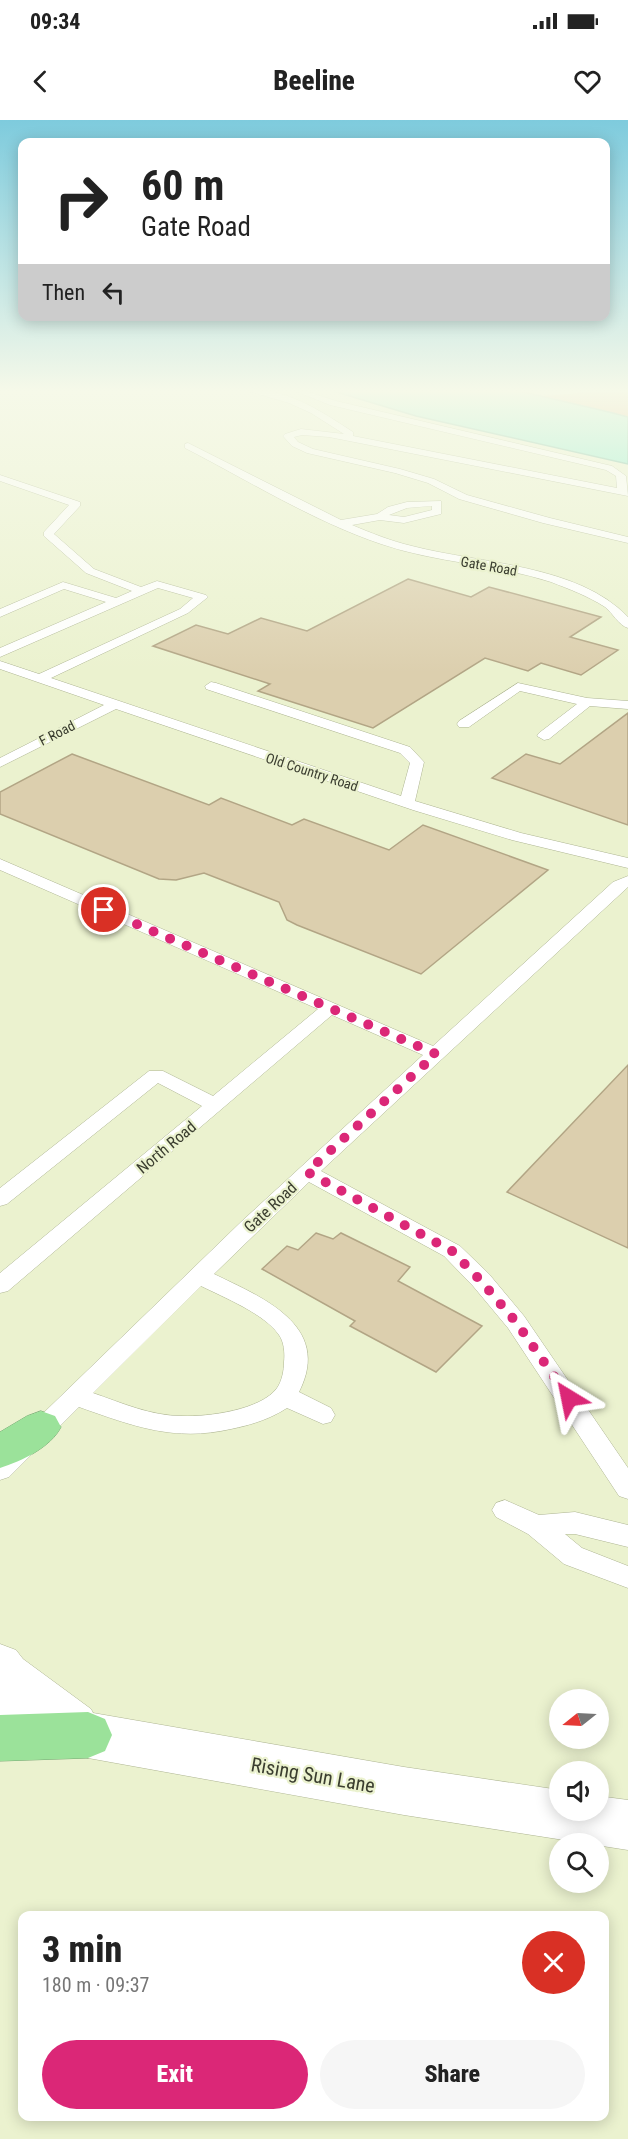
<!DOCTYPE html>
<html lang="en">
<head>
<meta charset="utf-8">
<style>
  :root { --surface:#fff; --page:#f6f6f6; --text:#222; --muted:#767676; --accent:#db2777 }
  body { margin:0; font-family:"Roboto Condensed",sans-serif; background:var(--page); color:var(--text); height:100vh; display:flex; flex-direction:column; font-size:22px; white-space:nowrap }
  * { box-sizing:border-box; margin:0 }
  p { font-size:20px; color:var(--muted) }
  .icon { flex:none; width:33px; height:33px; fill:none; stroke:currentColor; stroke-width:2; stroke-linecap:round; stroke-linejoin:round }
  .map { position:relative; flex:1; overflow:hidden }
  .drawer { position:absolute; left:18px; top:1791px; width:591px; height:210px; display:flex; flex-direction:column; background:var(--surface); border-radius:12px; box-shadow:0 3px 15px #0003 }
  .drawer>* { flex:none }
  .guide { position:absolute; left:18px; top:18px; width:592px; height:183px; border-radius:12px; box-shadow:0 3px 15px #0003; background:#fff; color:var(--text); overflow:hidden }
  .needle { width:39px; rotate:252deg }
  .tools { position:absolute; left:549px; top:1569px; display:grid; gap:12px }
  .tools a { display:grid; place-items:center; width:60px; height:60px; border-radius:50%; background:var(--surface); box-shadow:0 3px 15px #0003; font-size:30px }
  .pin { position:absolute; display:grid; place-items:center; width:51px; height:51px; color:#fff; margin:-26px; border:3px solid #fff; border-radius:50%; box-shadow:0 2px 6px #0007 }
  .me { position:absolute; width:66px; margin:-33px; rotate:325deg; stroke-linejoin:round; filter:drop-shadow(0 0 4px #0008) }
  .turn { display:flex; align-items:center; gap:21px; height:126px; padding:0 24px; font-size:27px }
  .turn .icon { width:78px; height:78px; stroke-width:2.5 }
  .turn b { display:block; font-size:42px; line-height:51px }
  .then { display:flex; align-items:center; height:57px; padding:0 24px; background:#0003; gap:12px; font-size:22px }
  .round { display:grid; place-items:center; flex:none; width:63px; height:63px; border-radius:32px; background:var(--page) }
  .head { display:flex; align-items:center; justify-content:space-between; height:102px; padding:0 24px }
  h1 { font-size:36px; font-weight:800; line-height:45px }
  .button { display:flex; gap:12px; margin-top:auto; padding:12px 24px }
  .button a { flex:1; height:69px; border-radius:36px; background:var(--accent); color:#fff; font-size:24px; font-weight:800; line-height:69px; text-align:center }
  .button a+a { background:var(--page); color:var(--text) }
  .status { display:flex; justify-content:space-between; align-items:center; height:42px; padding:0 30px; background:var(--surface); direction:ltr }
  .status svg { height:16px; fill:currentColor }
  header { display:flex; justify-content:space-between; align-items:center; height:78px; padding:0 24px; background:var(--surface); font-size:27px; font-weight:800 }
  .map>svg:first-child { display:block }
  .green { fill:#e5b184 }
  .water { fill:#7feecc; stroke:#6ab99d; stroke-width:1.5 }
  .building { fill:#dccfae; stroke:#b2a585; stroke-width:1.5 }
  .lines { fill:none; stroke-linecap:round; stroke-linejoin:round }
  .lane-casing { stroke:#aeb593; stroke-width:1 }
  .secondary-casing { stroke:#aeb593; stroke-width:1 }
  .highway-casing { stroke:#79a875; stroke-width:1 }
  .lane { fill:#fff; fill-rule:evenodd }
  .secondary { fill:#fff; fill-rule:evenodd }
  .highway { fill:#9be29a; fill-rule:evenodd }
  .route { stroke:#db2777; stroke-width:10; stroke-dasharray:0 18 }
  .labels { text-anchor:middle; stroke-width:4.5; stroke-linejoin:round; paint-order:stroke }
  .far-street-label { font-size:14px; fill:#3a3d2f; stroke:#ebf2cf }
  .street-label { font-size:16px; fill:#3a3d2f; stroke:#ebf2cf }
  .near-street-label { font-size:20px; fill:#3a3d2f; stroke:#ebf2cf }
</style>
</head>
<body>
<div class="status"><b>09:34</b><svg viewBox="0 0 49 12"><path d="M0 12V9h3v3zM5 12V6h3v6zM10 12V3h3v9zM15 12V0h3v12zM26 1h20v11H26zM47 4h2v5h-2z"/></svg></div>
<header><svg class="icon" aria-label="back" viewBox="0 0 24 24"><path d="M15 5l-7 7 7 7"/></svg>Beeline<svg class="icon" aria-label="heart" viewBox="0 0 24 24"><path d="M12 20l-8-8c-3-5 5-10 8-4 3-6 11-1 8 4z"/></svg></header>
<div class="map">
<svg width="628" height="2019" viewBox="0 0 628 2019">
  <rect width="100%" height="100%" fill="#ebf2cf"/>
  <path class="green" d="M 575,271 L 628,271 L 628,297 L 542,276 L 579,273 Z"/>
  <path class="water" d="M 333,271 L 519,271 L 613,293 L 628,297 L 628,344 L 416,296 Z"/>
  <path class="building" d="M 408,459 L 471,477 L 489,467 L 601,497 L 570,517 L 618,530 L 581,555 L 541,543 L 528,551 L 485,538 L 373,608 L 258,571 L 270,564 L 153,526 L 196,505 L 228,514 L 261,498 L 307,511 Z
    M 628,593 L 628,705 L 492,658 L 526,634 L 560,644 Z
    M 72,634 L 209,685 L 221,678 L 292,705 L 304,699 L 389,730 L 423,705 L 548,750 L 421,854 L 297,805 L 287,800 L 279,782 L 204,753 L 176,760 L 159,759 L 0,694 L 0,672 Z
    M 628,945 L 628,1128 L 507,1072 Z
    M 316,1113 L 333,1119 L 341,1113 L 410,1147 L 398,1161 L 482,1206 L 436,1252 L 350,1206 L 355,1201 L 262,1149 L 287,1126 L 298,1130 Z"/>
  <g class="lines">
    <g class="lane-casing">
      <path id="lane" d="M 248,271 C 286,267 322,292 353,312 L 353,316 L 617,368 L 616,356 L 606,350 L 330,285 L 295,271 L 306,271 L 336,281 L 612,346 L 626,356 L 628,376 L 329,317 L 302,315 L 294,317 L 298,322 L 313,329 L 400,349 L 434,359 L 467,375 L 550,398 L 628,417 L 628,423 L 543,403 L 459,379 L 428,363 L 395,353 L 307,333 L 292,326 L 283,316 L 285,314 L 301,309 L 344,314 L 311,293 L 289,283 Z
        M 188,323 L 341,400 L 377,394 L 388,387 L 407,382 L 441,381 L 441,394 L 404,403 L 380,400 L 352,405 C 371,413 391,421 412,426 C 481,444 577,444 628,497 L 628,508 C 618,505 613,493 605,487 C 588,476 569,469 551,462 C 496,444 436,443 381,424 C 313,401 249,361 185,328 L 185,324 ZM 432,386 L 432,390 L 404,397 L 389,395 L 407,388 Z
        M 0,355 L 80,382 L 80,386 L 54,414 L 94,449 L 141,467 L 157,461 L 206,475 L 208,477 L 188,493 L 51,558 L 401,676 L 410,643 L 400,633 L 206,569 L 205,566 L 211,562 L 216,563 L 410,627 L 424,642 L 415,681 L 521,713 L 628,738 L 628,748 L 512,720 L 413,690 L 116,589 L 0,647 L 0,638 L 104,585 L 0,549 L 0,541 L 39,554 L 180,489 L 193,478 L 158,468 L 0,537 L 0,528 L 106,482 L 64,469 L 0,497 L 0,489 L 63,462 L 116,478 L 132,471 L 86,453 L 44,416 L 44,412 L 69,385 L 0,361 Z
        M 518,563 L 587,578 L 628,581 L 628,589 L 590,586 L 549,619 L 544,620 L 537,616 L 539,613 L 577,584 L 520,571 L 469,607 L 459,607 L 457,604 L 459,601 Z
        M 0,739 L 433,926 L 613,762 L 628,756 L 628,767 L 321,1051 L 460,1126 L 489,1154 L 524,1196 L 628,1348 L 628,1379 L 619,1376 L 508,1208 L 473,1166 L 444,1136 L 309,1062 L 214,1154 C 261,1177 333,1205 299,1272 L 331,1288 L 335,1295 L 331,1302 L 323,1304 L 287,1288 C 270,1299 251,1305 231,1309 C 174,1322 133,1306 79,1287 L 9,1357 L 0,1360 L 0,1335 L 242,1101 L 423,935 L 332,895 L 8,1171 L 0,1173 L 0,1153 L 202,986 L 158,963 L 7,1084 L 0,1086 L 0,1068 L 149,951 L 163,951 L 213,976 L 318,889 L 0,750 ZM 201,1166 C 223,1177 265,1194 279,1215 C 284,1222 285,1233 284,1242 C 284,1250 282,1261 277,1268 C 261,1290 208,1297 182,1296 C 151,1296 122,1283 93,1273 Z
        M 505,1380 L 539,1395 L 575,1392 L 628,1405 L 628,1427 L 575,1414 L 565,1414 L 582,1428 L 628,1446 L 628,1468 L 564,1444 L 528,1414 L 496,1397 L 492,1390 L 496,1383 Z"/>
    </g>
    <g class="secondary-casing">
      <path id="secondary" d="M 0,1524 L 16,1530 L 23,1539 L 91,1589 L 93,1593 L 404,1647 L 560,1670 L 560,1690 L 598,1690 L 598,1676 L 628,1680 L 628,1730 L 404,1695 L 88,1638 L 0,1614 Z"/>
    </g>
    <g class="highway-casing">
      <path id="highway" d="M 41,1291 L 55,1296 L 61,1307 C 51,1327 22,1341 0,1348 L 0,1312 L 27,1296 Z
        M 88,1592 L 105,1599 L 112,1615 L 105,1631 L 88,1638 L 0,1641 L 0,1595 Z"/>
    </g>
    <use href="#lane" class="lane"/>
    <use href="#secondary" class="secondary"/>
    <use href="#highway" class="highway"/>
  </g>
  <linearGradient id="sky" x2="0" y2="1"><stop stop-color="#7ecbdd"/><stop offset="0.49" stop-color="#f6f9e9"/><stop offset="1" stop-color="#f6f9e9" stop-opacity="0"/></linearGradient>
  <rect width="628" height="553" fill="url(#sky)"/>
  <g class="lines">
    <path class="route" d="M 104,790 L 436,934 L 307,1052 L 452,1131 L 481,1161 L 516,1202 L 569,1278"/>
  </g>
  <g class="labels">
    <g class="far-street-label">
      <text transform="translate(489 446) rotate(10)" y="5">Gate Road</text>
      <text transform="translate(57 613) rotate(-27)" y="5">F Road</text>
      <text transform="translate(312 652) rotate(18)" y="5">Old Country Road</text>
    </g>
    <g class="street-label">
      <text transform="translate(166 1027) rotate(-40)" y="6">North Road</text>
      <text transform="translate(270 1087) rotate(-43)" y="6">Gate Road</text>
    </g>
    <g class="near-street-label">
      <text transform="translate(313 1655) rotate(10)" y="7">Rising Sun Lane</text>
    </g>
  </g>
</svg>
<div class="tools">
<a><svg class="needle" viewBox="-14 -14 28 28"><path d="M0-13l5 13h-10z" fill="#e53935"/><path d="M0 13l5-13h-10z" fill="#767676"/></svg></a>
<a><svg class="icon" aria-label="sound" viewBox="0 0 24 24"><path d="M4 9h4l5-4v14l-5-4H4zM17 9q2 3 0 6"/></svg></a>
<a><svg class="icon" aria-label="search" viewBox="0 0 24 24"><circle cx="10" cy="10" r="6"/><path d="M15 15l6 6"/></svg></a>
</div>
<div class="pin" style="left:104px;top:790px;background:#d93025"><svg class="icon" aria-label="arrive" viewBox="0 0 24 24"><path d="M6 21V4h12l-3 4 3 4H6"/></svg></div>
<svg class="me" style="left:569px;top:1278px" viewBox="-20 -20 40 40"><path d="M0-17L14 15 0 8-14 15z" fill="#db2777" stroke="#fff" stroke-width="4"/></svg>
<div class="guide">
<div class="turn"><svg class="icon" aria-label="right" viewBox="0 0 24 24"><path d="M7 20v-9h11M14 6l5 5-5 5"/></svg><div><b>60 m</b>Gate Road</div></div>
<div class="then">Then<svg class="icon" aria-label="left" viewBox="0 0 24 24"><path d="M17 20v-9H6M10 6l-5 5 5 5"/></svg></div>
</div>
<section class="drawer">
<div class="head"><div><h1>3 min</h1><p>180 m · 09:37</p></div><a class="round" style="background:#d93025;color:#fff"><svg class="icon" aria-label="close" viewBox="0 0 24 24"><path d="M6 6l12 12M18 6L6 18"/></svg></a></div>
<div class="button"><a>Exit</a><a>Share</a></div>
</section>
</div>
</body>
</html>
